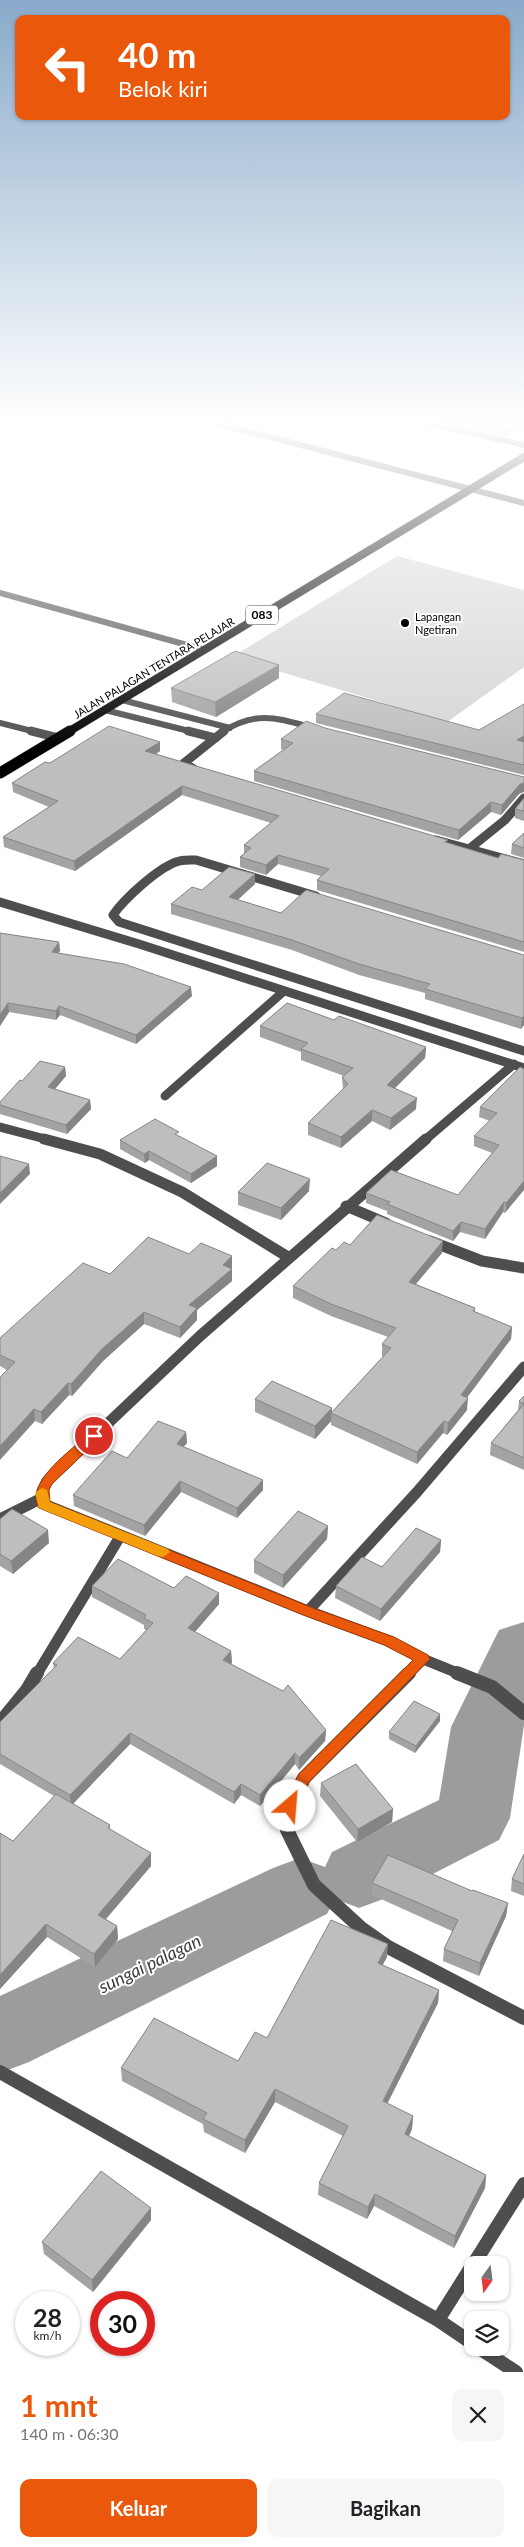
<!DOCTYPE html>
<html lang="id">
<head>
<meta charset="utf-8">
<style>
  :root { --surface:#fff; --page:#f6f6f6; --text:#202124; --muted:#757577; --accent:#ea580c }
  body { margin:0; font-family:Lato,sans-serif; background:var(--page); color:var(--text); height:100vh; display:flex; flex-direction:column; font-size:19px; white-space:nowrap }
  * { box-sizing:border-box; margin:0 }
  p { font-size:16px; color:var(--muted) }
  .icon { flex:none; width:28px; height:28px; fill:none; stroke:currentColor; stroke-width:2; stroke-linecap:round; stroke-linejoin:round }
  .map { position:relative; height:2372px; overflow:hidden }
  .sheet { display:flex; flex-direction:column; background:var(--surface); flex:1 }
  .sheet>* { flex:none }
  .top-card { position:absolute; left:15px; top:15px; width:495px; height:105px; border-radius:10px; box-shadow:0 1px 4px #0004; background:#ea580c; color:#fff; overflow:hidden }
  .needle { width:32px; rotate:194deg }
  .controls { position:absolute; left:464px; top:2256px; display:grid; gap:10px }
  .controls a { display:grid; place-items:center; width:45px; height:45px; border-radius:10px; background:var(--surface); box-shadow:0 1px 4px #0004; font-size:25px }
  .speed { position:absolute; left:15px; top:2291px; display:flex; gap:10px; font-size:25px; font-weight:700; text-align:center }
  .speed>* { display:grid; place-content:center; width:65px; height:65px; border-radius:50%; background:var(--surface); box-shadow:0 1px 4px #0004; line-height:1 }
  .speed small { font-size:12px; font-weight:400 }
  .speed .limit { border:8px solid #d22; background:#fff; color:#111 }
  .pin { position:absolute; display:grid; place-items:center; width:42px; height:42px; color:#fff; margin:-21px; border:2px solid #fff; border-radius:50%; box-shadow:0 1px 5px #0007 }
  .me { position:absolute; width:55px; margin:-28px; rotate:27deg; stroke-linejoin:round; filter:drop-shadow(0 0 4px #0008) }
  .turn { display:flex; align-items:center; gap:18px; height:105px; padding:0 20px; font-size:22px }
  .turn .icon { width:65px; height:65px; stroke-width:2.5 }
  .turn b { display:block; font-size:35px; line-height:42px }
  .round { display:grid; place-items:center; flex:none; width:52px; height:52px; border-radius:10px; background:var(--page) }
  .summary { display:flex; align-items:center; justify-content:space-between; height:85px; padding:0 20px }
  h1 { font-size:30px; font-weight:700; line-height:38px; color:var(--accent) }
  .button { display:flex; gap:10px; margin-top:auto; padding:10px 20px }
  .button a { flex:1; height:58px; border-radius:10px; background:var(--accent); color:#fff; font-size:20px; font-weight:700; line-height:58px; text-align:center }
  .button a+a { background:var(--page); color:var(--text) }
  .map>svg:first-child { display:block }
  .green { fill:#d5d5d5 }
  .lines { fill:none; stroke-linecap:round; stroke-linejoin:round }
  .river { fill:#9c9c9c; fill-rule:evenodd }
  .primary-far1-casing { stroke:#dbdbdb; stroke-width:9 }
  .primary-casing { stroke:#dbdbdb; stroke-width:12 }
  .street-far3 { stroke:#4e4e4e; stroke-width:6 }
  .street-far2 { stroke:#4e4e4e; stroke-width:9 }
  .street-far1 { stroke:#4e4e4e; stroke-width:11 }
  .street { stroke:#4e4e4e; stroke-width:14 }
  .primary-far1 { stroke:#000; stroke-width:8 }
  .primary { stroke:#000; stroke-width:11 }
  .wall { fill:#a3a3a3 }
  .shaded-wall { fill:#858585 }
  .building { fill:#bebebe; stroke:#858585 }
  .route { fill:#ea580c; stroke:#983908 }
  .slow { fill:#f59e0b }
  .poi-dot { fill:#000; stroke:#fff; stroke-width:2 }
  .labels { text-anchor:middle; stroke-width:4; stroke-linejoin:round; paint-order:stroke }
  .far-poi-label { font-size:11px; fill:#000; stroke:#fff; text-anchor:start }
  .far-street-label { font-size:11px; fill:#000; stroke:#fff }
  .shield { fill:#fff; stroke:#4c4c4c; stroke-width:1 }
  .shield-label { font-size:12px; font-weight:bold; fill:#000 }
  .near-water-label { font-size:18px; font-style:italic; fill:#3d3d3d; stroke:#fff }
</style>
</head>
<body>
<div class="map">
<svg width="524" height="2372" viewBox="0 0 524 2372">
  <rect width="100%" height="100%" fill="#fff"/>
  <path class="green" d="M 397,556 L 524,590 L 524,667 L 447,722 L 232,657 Z"/>
  <g class="lines">
    <path class="river" d="M 524,1622 L 524,1725 L 510,1818 L 499,1840 L 386,1898 L 359,1908 L 335,1899 L 327,1914 L 29,2062 L 0,2073 L 0,1996 L 273,1868 L 300,1858 L 325,1867 L 332,1852 L 439,1800 L 451,1727 L 499,1630 Z"/>
    <g class="primary-far1-casing">
      <path id="primary-far1" d="M 68,732 L 524,457"/>
    </g>
    <g class="primary-casing">
      <path id="primary" d="M 0,773 L 70,731"/>
    </g>
    <path class="street-far3" d="M 204,420 L 524,503
      M 417,420 L 524,445
      M 0,593 L 205,650
      M 122,700 L 230,728
      M 105,710 L 193,732
      M 0,723 L 36,732
      M 222,732 C 257,710 277,718 314,728"/>
    <path class="street-far2" d="M 31,731 L 59,738
      M 188,731 L 216,738
      M 194,769 L 184,763 L 224,731
      M 436,840 L 524,864
      M 469,849 L 505,820 L 524,798
      M 316,896 L 196,860 C 189,860 183,859 176,862 C 157,869 125,898 113,915 L 119,922 L 524,1051
      M 0,902 L 139,944 L 524,1068
      M 165,1096 L 284,991
      M 0,1127 L 49,1140
      M 425,1140 L 514,1064"/>
    <path class="street-far1" d="M 44,1139 L 100,1154 L 182,1192 L 288,1257
      M 346,1206 L 386,1223
      M 430,1241 L 482,1261 L 524,1268
      M 0,1519 L 42,1498
      M 121,1535 L 308,1611 L 389,1641 L 423,1659 L 460,1674
      M 308,1611 L 417,1492 L 524,1367
      M 37,1674 L 121,1535 L 44,1504 L 42,1491 L 47,1481 L 200,1336 L 426,1139
      M 408,1674 L 423,1659"/>
    <path class="street" d="M 409,1673 L 304,1778 L 290,1806 L 287,1830 L 314,1885 L 361,1928 L 388,1947 L 524,2018
      M 457,1673 L 492,1687 L 524,1713
      M 0,1723 L 27,1690 L 37,1673
      M 0,2072 L 438,2320 L 472,2343
      M 473,2265 L 524,2184
      M 438,2320 L 472,2266
      M 479,2348 L 516,2372"/>
    <use href="#primary-far1" class="primary-far1"/>
    <use href="#primary" class="primary"/>
  </g>
  <path class="wall" d="M 438,420 L 524,420 L 524,432 L 512,429 L 510,437 Z
    M 279,678 L 216,717 L 172,702 L 171,688 Z
    M 524,704 L 524,775 L 316,723 L 316,714 L 479,730 Z
    M 325,728 L 519,794 L 501,815 L 491,812 L 458,840 L 254,781 L 254,771 L 284,750 L 281,749 L 281,739 Z
    M 160,742 L 160,751 L 156,754 L 498,858 L 524,860 L 524,952 L 317,890 L 317,880 L 321,876 L 278,864 L 266,875 L 240,867 L 240,857 L 244,854 L 244,845 L 271,823 L 182,795 L 75,871 L 4,847 L 3,837 L 49,807 L 13,792 L 12,783 L 50,763 Z
    M 524,798 L 524,821 L 515,818 L 515,809 Z
    M 524,833 L 524,858 L 511,854 L 512,844 Z
    M 255,874 L 255,884 L 238,900 L 281,913 L 523,955 L 524,1025 L 521,1029 L 425,999 L 425,993 L 359,975 L 292,950 L 171,914 L 171,904 L 202,890 Z
    M 0,933 L 59,942 L 60,951 L 58,953 L 192,996 L 136,1044 L 60,1015 L 56,1020 L 9,1012 L 0,1026 Z
    M 334,1020 L 426,1047 L 425,1058 L 395,1088 L 416,1109 L 390,1130 L 372,1121 L 341,1148 L 308,1135 L 308,1123 L 343,1089 L 342,1077 L 344,1076 L 301,1060 L 301,1052 L 260,1037 L 260,1026 Z
    M 65,1067 L 66,1076 L 55,1089 L 90,1100 L 91,1109 L 67,1134 L 0,1114 L 0,1102 L 22,1081 Z
    M 520,1067 L 505,1213 L 503,1212 L 485,1239 L 460,1232 L 453,1241 L 387,1214 L 387,1211 L 366,1203 L 366,1193 L 458,1195 L 492,1153 L 474,1146 L 474,1136 L 490,1121 L 479,1117 L 480,1107 Z
    M 179,1136 L 217,1166 L 191,1183 L 149,1160 L 145,1163 L 120,1149 L 120,1140 Z
    M 309,1191 L 281,1220 L 238,1205 L 238,1192 Z
    M 350,1245 L 442,1253 L 416,1284 L 475,1308 L 475,1312 L 512,1327 L 511,1339 L 467,1397 L 467,1410 L 447,1435 L 443,1433 L 417,1464 L 331,1425 L 331,1421 L 315,1439 L 255,1412 L 255,1399 L 332,1408 L 332,1412 L 383,1357 L 382,1356 L 382,1344 L 388,1337 L 331,1316 L 293,1298 L 293,1286 L 336,1250 Z
    M 232,1268 L 231,1269 L 232,1269 L 232,1281 L 197,1310 L 197,1320 L 180,1338 L 144,1324 L 103,1361 L 72,1396 L 69,1395 L 42,1424 L 35,1421 L 7,1370 L 0,1366 L 0,1338 L 110,1274 Z
    M 524,1396 L 524,1470 L 490,1455 L 491,1443 L 518,1410 L 519,1401 Z
    M 186,1432 L 187,1443 L 183,1447 L 263,1490 L 237,1518 L 181,1492 L 145,1536 L 74,1506 L 73,1495 L 127,1458 Z
    M 0,1519 L 49,1543 L 13,1574 L 0,1566 Z
    M 328,1526 L 327,1539 L 283,1588 L 254,1573 L 254,1560 Z
    M 441,1540 L 440,1552 L 380,1621 L 335,1598 L 336,1586 Z
    M 92,1586 L 174,1588 L 219,1593 L 219,1604 L 195,1632 L 231,1651 L 232,1663 L 230,1664 L 326,1730 L 325,1741 L 299,1770 L 295,1764 L 260,1806 L 241,1795 L 234,1804 L 130,1744 L 73,1804 L 110,1825 L 110,1830 L 151,1853 L 151,1866 L 106,1919 L 117,1926 L 118,1939 L 95,1967 L 47,1937 L 0,1989 L 0,1833 L 13,1841 L 54,1796 L 0,1764 L 0,1722 L 54,1668 L 53,1663 L 120,1659 L 146,1630 L 144,1629 L 144,1625 L 92,1597 Z
    M 440,1721 L 415,1753 L 389,1739 L 389,1732 Z
    M 321,1783 L 393,1809 L 392,1822 L 357,1842 L 320,1796 Z
    M 524,1854 L 524,1896 L 511,1891 L 512,1879 Z
    M 372,1883 L 472,1891 L 508,1903 L 506,1916 L 479,1976 L 443,1961 L 444,1949 L 452,1931 L 372,1895 Z
    M 387,1957 L 382,1965 L 439,1990 L 438,2003 L 387,2104 L 413,2116 L 412,2129 L 409,2136 L 486,2175 L 485,2188 L 454,2248 L 374,2206 L 367,2219 L 318,2195 L 319,2183 L 343,2136 L 275,2102 L 245,2153 L 204,2132 L 203,2124 L 122,2081 L 121,2068 L 238,2061 L 267,2038 Z
    M 151,2208 L 151,2220 L 93,2292 L 44,2254 L 42,2242 Z"/>
  <path class="shaded-wall" d="M 279,665 L 279,678 L 216,717 L 215,702 Z
    M 524,736 L 524,745 L 517,740 Z
    M 160,742 L 160,751 L 146,761 L 145,751 Z
    M 524,783 L 524,792 L 519,794 L 501,815 L 502,805 L 520,784 Z
    M 182,786 L 182,795 L 75,871 L 74,861 Z
    M 491,802 L 491,812 L 458,840 L 459,830 Z
    M 278,855 L 278,864 L 266,875 L 266,865 Z
    M 255,874 L 255,884 L 229,907 L 229,897 Z
    M 59,942 L 60,951 L 53,961 L 52,952 Z
    M 191,987 L 192,996 L 136,1044 L 136,1035 Z
    M 8,1003 L 9,1012 L 0,1026 L 0,1015 Z
    M 59,1006 L 60,1015 L 56,1020 L 56,1011 Z
    M 524,1016 L 524,1025 L 521,1029 L 522,1018 Z
    M 426,1047 L 425,1058 L 387,1096 L 387,1085 Z
    M 65,1067 L 66,1076 L 49,1096 L 48,1087 Z
    M 417,1098 L 416,1109 L 390,1130 L 391,1118 Z
    M 90,1100 L 91,1109 L 67,1134 L 66,1125 Z
    M 372,1110 L 372,1121 L 341,1148 L 341,1137 Z
    M 149,1151 L 149,1160 L 145,1163 L 144,1154 Z
    M 217,1156 L 217,1166 L 191,1183 L 191,1174 Z
    M 29,1164 L 30,1174 L 0,1204 L 0,1193 Z
    M 310,1179 L 309,1191 L 281,1220 L 281,1208 Z
    M 524,1181 L 524,1190 L 505,1213 L 506,1203 Z
    M 504,1202 L 503,1212 L 485,1239 L 485,1229 Z
    M 461,1222 L 460,1232 L 453,1241 L 453,1231 Z
    M 443,1241 L 442,1253 L 408,1293 L 409,1282 Z
    M 232,1256 L 232,1268 L 223,1276 L 223,1265 Z
    M 232,1269 L 232,1281 L 197,1310 L 197,1320 L 180,1338 L 180,1327 L 189,1305 Z
    M 144,1312 L 144,1324 L 103,1361 L 72,1396 L 71,1384 L 102,1349 Z
    M 512,1327 L 511,1339 L 460,1407 L 461,1395 Z
    M 68,1383 L 69,1395 L 42,1424 L 41,1412 Z
    M 468,1398 L 467,1410 L 447,1435 L 448,1423 Z
    M 332,1408 L 331,1421 L 315,1439 L 315,1426 Z
    M 34,1409 L 35,1421 L 0,1460 L 0,1446 Z
    M 444,1421 L 443,1433 L 417,1464 L 417,1452 Z
    M 186,1432 L 187,1443 L 177,1454 L 177,1444 Z
    M 263,1480 L 263,1490 L 237,1518 L 237,1508 Z
    M 180,1481 L 181,1492 L 145,1536 L 144,1525 Z
    M 328,1526 L 327,1539 L 283,1588 L 283,1575 Z
    M 48,1530 L 49,1543 L 13,1574 L 11,1561 Z
    M 441,1540 L 440,1552 L 380,1621 L 381,1609 Z
    M 219,1593 L 219,1604 L 188,1640 L 188,1628 Z
    M 231,1651 L 232,1663 L 223,1672 L 223,1660 Z
    M 440,1714 L 440,1721 L 415,1753 L 416,1746 Z
    M 326,1730 L 325,1741 L 299,1770 L 299,1758 Z
    M 130,1733 L 130,1744 L 71,1806 L 70,1795 Z
    M 295,1753 L 295,1764 L 260,1806 L 260,1795 Z
    M 241,1784 L 241,1795 L 234,1804 L 234,1792 Z
    M 393,1809 L 392,1822 L 357,1842 L 358,1829 Z
    M 151,1853 L 151,1866 L 99,1927 L 98,1915 Z
    M 508,1903 L 506,1916 L 479,1976 L 480,1963 Z
    M 46,1924 L 47,1937 L 0,1989 L 0,1975 Z
    M 117,1926 L 118,1939 L 95,1967 L 94,1954 Z
    M 388,1944 L 387,1957 L 377,1976 L 378,1963 Z
    M 439,1990 L 438,2003 L 382,2114 L 383,2101 Z
    M 275,2089 L 275,2102 L 245,2153 L 245,2140 Z
    M 413,2116 L 412,2129 L 404,2146 L 405,2134 Z
    M 486,2175 L 485,2188 L 454,2248 L 455,2236 Z
    M 375,2194 L 374,2206 L 367,2219 L 368,2207 Z
    M 151,2208 L 151,2220 L 93,2292 L 92,2280 Z"/>
  <path class="building" d="M 468,420 L 524,420 L 524,425 L 512,423 L 510,430 Z
    M 235,651 L 279,665 L 215,702 L 171,688 Z
    M 344,693 L 479,730 L 524,704 L 524,736 L 517,740 L 524,742 L 524,765 L 316,714 Z
    M 306,721 L 325,728 L 524,777 L 524,783 L 520,784 L 502,805 L 491,802 L 459,830 L 254,771 L 293,743 L 281,739 Z
    M 109,726 L 160,742 L 145,751 L 448,840 L 445,842 L 498,858 L 501,854 L 524,860 L 524,942 L 317,880 L 329,869 L 278,855 L 266,865 L 240,857 L 251,848 L 244,845 L 279,816 L 182,786 L 74,861 L 3,837 L 58,801 L 12,783 L 45,762 L 50,763 Z
    M 524,798 L 524,811 L 515,809 Z
    M 524,833 L 524,848 L 512,844 Z
    M 229,867 L 255,874 L 229,897 L 281,913 L 306,890 L 524,955 L 524,1016 L 522,1018 L 425,989 L 430,984 L 359,964 L 292,940 L 171,904 L 192,887 L 202,890 Z
    M 0,933 L 59,942 L 52,952 L 124,964 L 191,987 L 136,1035 L 59,1006 L 56,1011 L 8,1003 L 0,1015 Z
    M 287,1003 L 334,1020 L 339,1016 L 426,1047 L 387,1085 L 417,1098 L 391,1118 L 372,1110 L 341,1137 L 308,1123 L 348,1084 L 342,1077 L 353,1068 L 301,1049 L 308,1043 L 260,1026 Z
    M 40,1061 L 65,1067 L 48,1087 L 90,1100 L 66,1125 L 0,1105 L 0,1102 L 20,1080 L 22,1081 Z
    M 520,1067 L 524,1069 L 524,1181 L 506,1203 L 504,1202 L 485,1229 L 461,1222 L 453,1231 L 387,1204 L 390,1202 L 366,1193 L 391,1170 L 458,1195 L 499,1145 L 474,1136 L 497,1113 L 480,1107 Z
    M 155,1119 L 179,1132 L 175,1134 L 217,1156 L 191,1174 L 149,1151 L 144,1154 L 120,1140 Z
    M 0,1156 L 29,1164 L 0,1193 Z
    M 267,1163 L 310,1179 L 281,1208 L 238,1192 Z
    M 377,1215 L 443,1241 L 409,1282 L 475,1308 L 473,1311 L 512,1327 L 461,1395 L 468,1398 L 448,1423 L 444,1421 L 417,1452 L 331,1413 L 391,1348 L 382,1344 L 396,1328 L 331,1304 L 293,1286 L 332,1248 L 336,1250 L 344,1242 L 350,1245 Z
    M 148,1237 L 189,1254 L 201,1243 L 232,1256 L 223,1265 L 232,1269 L 189,1305 L 197,1308 L 180,1327 L 144,1312 L 102,1349 L 71,1384 L 68,1383 L 41,1412 L 34,1409 L 0,1446 L 0,1377 L 15,1362 L 0,1355 L 0,1338 L 83,1263 L 110,1274 Z
    M 272,1381 L 332,1408 L 315,1426 L 255,1399 Z
    M 524,1396 L 524,1458 L 491,1443 L 524,1404 L 519,1401 Z
    M 158,1421 L 186,1432 L 177,1444 L 263,1480 L 237,1508 L 180,1481 L 144,1525 L 73,1495 L 112,1451 L 127,1458 Z
    M 12,1509 L 48,1530 L 11,1561 L 0,1554 L 0,1519 Z
    M 298,1511 L 328,1526 L 283,1575 L 254,1560 Z
    M 416,1528 L 441,1540 L 381,1609 L 336,1586 L 362,1557 L 382,1567 Z
    M 118,1559 L 174,1588 L 186,1576 L 219,1593 L 188,1628 L 231,1651 L 223,1660 L 283,1691 L 288,1685 L 326,1730 L 299,1758 L 295,1753 L 260,1795 L 241,1784 L 234,1792 L 130,1733 L 70,1795 L 0,1754 L 0,1722 L 57,1665 L 53,1663 L 78,1637 L 120,1659 L 153,1623 L 144,1618 L 146,1615 L 92,1586 Z
    M 414,1701 L 440,1714 L 416,1746 L 389,1732 Z
    M 356,1764 L 393,1809 L 358,1829 L 321,1783 Z
    M 56,1794 L 110,1825 L 108,1828 L 151,1853 L 98,1915 L 117,1926 L 94,1954 L 46,1924 L 0,1975 L 0,1833 L 13,1841 Z
    M 524,1854 L 524,1884 L 512,1879 Z
    M 388,1855 L 472,1891 L 473,1890 L 508,1903 L 480,1963 L 444,1949 L 458,1920 L 372,1883 Z
    M 331,1920 L 388,1944 L 378,1963 L 439,1990 L 383,2101 L 413,2116 L 405,2134 L 486,2175 L 455,2236 L 375,2194 L 368,2207 L 319,2183 L 348,2126 L 275,2089 L 245,2140 L 203,2119 L 207,2113 L 121,2068 L 154,2018 L 238,2061 L 255,2032 L 267,2038 Z
    M 101,2171 L 151,2208 L 92,2280 L 42,2242 Z"/>
  <linearGradient id="sky" x2="0" y2="1"><stop stop-color="#89aaca"/><stop offset="0.56" stop-color="#fff"/><stop offset="1" stop-color="#fff" stop-opacity="0"/></linearGradient>
  <rect width="524" height="752" fill="url(#sky)"/>
  <path class="route" d="M 94,1432 L 101,1436 L 99,1439 L 52,1484 L 49,1490 L 50,1502 L 313,1608 L 394,1637 L 428,1655 L 430,1659 L 309,1782 L 295,1811 L 290,1812 L 284,1811 L 282,1806 L 299,1774 L 413,1660 L 384,1645 L 303,1615 L 39,1508 C 24,1482 73,1449 90,1433 Z"/>
  <path class="slow" d="M 42,1488 L 47,1490 L 50,1502 L 168,1549 L 170,1552 L 163,1557 L 158,1556 L 39,1508 L 35,1493 Z"/>
  <circle class="poi-dot" cx="405" cy="623" r="5"/>
  <g class="labels">
    <g class="far-poi-label">
      <text x="415" y="621">Lapangan<tspan x="415" dy="13">Ngetiran</tspan></text>
    </g>
    <g class="far-street-label">
      <text transform="translate(154 668) rotate(-31)" y="4">JALAN PALAGAN TENTARA PELAJAR</text>
    </g>
    <rect class="shield" x="246" y="605.5" width="32" height="19" rx="4"/>
    <g class="shield-label">
      <text x="262" y="619">083</text>
    </g>
    <g class="near-water-label">
      <text transform="translate(150 1964) rotate(-26)" y="6">sungai palagan</text>
    </g>
  </g>
</svg>
<div class="controls">
<a><svg class="needle" viewBox="-14 -14 28 28"><path d="M0-13l5 13h-10z" fill="#e53935"/><path d="M0 13l5-13h-10z" fill="#757577"/></svg></a>
<a><svg class="icon" aria-label="layers" viewBox="0 0 24 24"><path d="M12 4l9 5-9 5-9-5zM3 14l9 5 9-5"/></svg></a>
</div>
<div class="speed"><div>28<small>km/h</small></div><div class="limit">30</div></div>
<div class="pin" style="left:94px;top:1436px;background:#d93025"><svg class="icon" aria-label="arrive" viewBox="0 0 24 24"><path d="M6 21V4h12l-3 4 3 4H6"/></svg></div>
<svg class="me" style="left:290px;top:1806px" viewBox="-20 -20 40 40"><circle r="19" fill="#fff"/><path d="M0-13L10 11 0 6-10 11z" fill="#ea580c"/></svg>
<div class="top-card">
<div class="turn"><svg class="icon" aria-label="left" viewBox="0 0 24 24"><path d="M17 20v-9H6M10 6l-5 5 5 5"/></svg><div><b>40 m</b>Belok kiri</div></div>
</div>
</div>
<section class="sheet">
<div class="summary"><div><h1>1 mnt</h1><p>140 m · 06:30</p></div><a class="round"><svg class="icon" aria-label="close" viewBox="0 0 24 24"><path d="M6 6l12 12M18 6L6 18"/></svg></a></div>
<div class="button"><a>Keluar</a><a>Bagikan</a></div>
</section>
</body>
</html>
